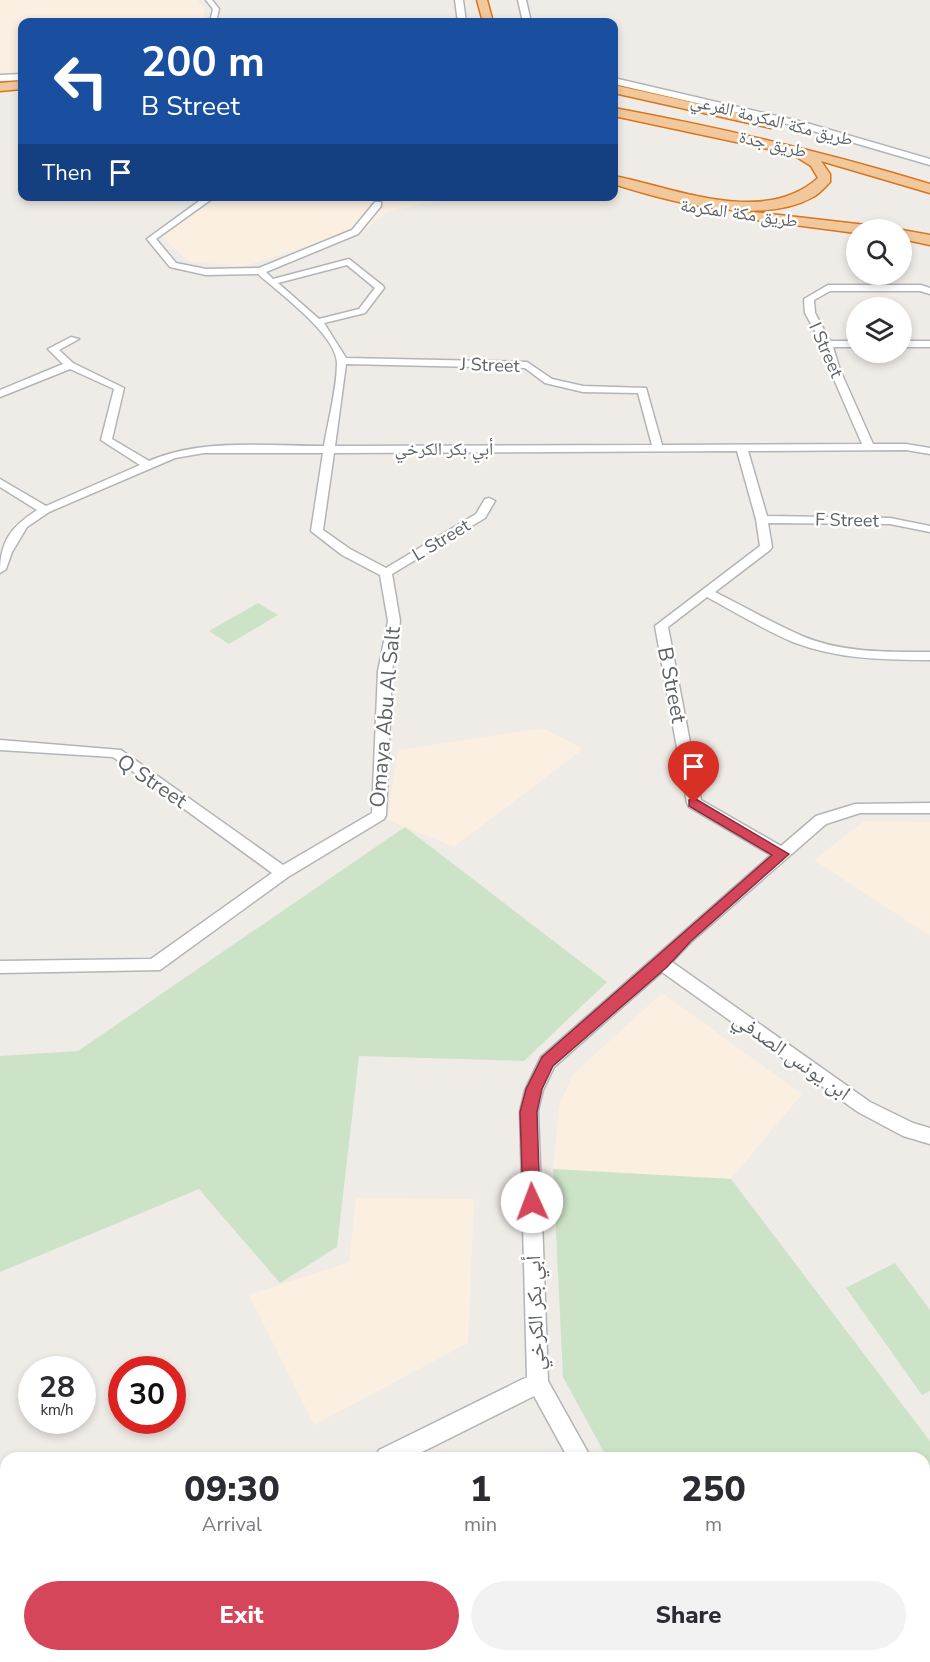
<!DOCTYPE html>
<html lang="en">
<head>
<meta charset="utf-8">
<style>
  :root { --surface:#fff; --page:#f2f2f3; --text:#2b2b33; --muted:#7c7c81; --accent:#d6465b }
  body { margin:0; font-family:"Nunito Sans","Noto Naskh Arabic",sans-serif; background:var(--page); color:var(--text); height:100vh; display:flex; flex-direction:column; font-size:22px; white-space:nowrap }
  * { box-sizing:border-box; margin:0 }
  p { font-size:20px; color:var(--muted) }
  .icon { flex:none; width:33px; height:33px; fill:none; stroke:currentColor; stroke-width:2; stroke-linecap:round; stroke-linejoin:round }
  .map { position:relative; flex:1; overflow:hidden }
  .drawer { position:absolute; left:0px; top:1452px; width:930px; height:210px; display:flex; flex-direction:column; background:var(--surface); border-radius:18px 18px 0 0; box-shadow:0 3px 9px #0003 }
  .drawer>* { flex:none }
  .banner { position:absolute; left:18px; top:18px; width:600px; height:183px; border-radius:12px; box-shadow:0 3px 9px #0003; background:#1a4fa0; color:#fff; overflow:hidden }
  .controls { position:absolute; left:846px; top:219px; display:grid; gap:12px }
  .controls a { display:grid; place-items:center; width:66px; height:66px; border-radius:50%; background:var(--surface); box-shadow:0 3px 9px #0003; font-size:30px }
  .speed { position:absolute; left:18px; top:1356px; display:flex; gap:12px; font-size:30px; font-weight:700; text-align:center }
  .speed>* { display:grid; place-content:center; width:78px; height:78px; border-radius:50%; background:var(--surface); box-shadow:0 3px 9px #0003; line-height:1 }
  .speed small { font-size:15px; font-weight:400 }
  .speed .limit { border:9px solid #d22; background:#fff; color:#111 }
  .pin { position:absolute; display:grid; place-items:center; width:51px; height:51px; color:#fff; margin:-62px -26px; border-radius:50% 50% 50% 0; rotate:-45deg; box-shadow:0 0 6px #0007 }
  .pin .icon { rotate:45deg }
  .me { position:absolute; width:66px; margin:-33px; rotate:358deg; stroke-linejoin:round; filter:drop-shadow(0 0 4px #0008) }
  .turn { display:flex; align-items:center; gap:21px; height:126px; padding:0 24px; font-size:27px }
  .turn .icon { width:78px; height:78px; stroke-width:2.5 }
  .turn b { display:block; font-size:42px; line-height:51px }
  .then { display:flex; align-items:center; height:57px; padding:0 24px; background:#0003; gap:12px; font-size:22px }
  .eta { display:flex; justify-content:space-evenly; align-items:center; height:102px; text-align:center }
  .eta b { font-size:36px; font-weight:800; line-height:42px }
  .button { display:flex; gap:12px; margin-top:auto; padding:12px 24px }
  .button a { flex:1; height:69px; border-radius:36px; background:var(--accent); color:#fff; font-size:24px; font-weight:800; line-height:69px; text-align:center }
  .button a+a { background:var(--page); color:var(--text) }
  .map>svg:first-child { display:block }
  .commercial { fill:#faefe1 }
  .green { fill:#cde3c7 }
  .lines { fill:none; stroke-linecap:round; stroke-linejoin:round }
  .street-casing { stroke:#b2b5b7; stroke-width:3 }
  .secondary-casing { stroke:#b1b5b8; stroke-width:3 }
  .highway-casing { stroke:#db741b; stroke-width:3 }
  .street { fill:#fff; fill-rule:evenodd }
  .secondary { fill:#fff; fill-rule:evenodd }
  .highway { fill:#f1c89c; fill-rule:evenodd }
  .route { fill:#d6465b; stroke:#8b2e3b; stroke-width:1.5 }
  .labels { text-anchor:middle; stroke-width:5; stroke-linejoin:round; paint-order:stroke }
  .far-street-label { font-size:18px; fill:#5f6365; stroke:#fff }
  .street-label { font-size:21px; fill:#5f6365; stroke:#fff }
</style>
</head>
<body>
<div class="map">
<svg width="930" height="1662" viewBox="0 0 930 1662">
  <rect width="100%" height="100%" fill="#efebe7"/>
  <path class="commercial" d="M 0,0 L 198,0 L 205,10 L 202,22 L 22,22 L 22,74 L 0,75 Z
    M 171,197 L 455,197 L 387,212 L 368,227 L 242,267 L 188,261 L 161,236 L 211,202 Z
    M 543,728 L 583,749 L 454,847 L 387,820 L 398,750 Z
    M 864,821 L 930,822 L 930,936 L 814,860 Z
    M 662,993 L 802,1094 L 731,1179 L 553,1169 L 559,1107 L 572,1075 Z
    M 356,1198 L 474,1199 L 468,1343 L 314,1425 L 249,1295 L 349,1262 Z"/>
  <path class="green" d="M 258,603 L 278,615 L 229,644 L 209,631 Z
    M 405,827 L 607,982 L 524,1061 L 359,1056 L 337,1247 L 280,1283 L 199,1189 L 0,1272 L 0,1056 L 78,1051 Z
    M 553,1169 L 731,1179 L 930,1441 L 930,1662 L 725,1662 L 719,1656 L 924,1656 L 924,1458 L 607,1458 L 563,1377 Z
    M 895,1263 L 930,1310 L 930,1391 L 922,1395 L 846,1288 Z"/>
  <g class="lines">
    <g class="street-casing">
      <path id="street" d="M 206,0 L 212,0 L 219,9 L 216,22 L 210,22 L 213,9 Z
        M 206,196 L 216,196 L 156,239 L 176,263 L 206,269 L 259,268 L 352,230 L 375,202 L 381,202 L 381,206 L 358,234 L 266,272 L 273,279 L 349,259 L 383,286 L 384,288 L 365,313 L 324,323 L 346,358 L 527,362 L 552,379 L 583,386 L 646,388 L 662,445 L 862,444 L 830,370 L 822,344 L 805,313 L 804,299 L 828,285 L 921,285 L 930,288 L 930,294 L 920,291 L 830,291 L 814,300 L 815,313 L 830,341 L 856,341 L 856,347 L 833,347 L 840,370 L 873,444 L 906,444 L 930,448 L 930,454 L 906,450 L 748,451 L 767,516 L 890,518 L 930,526 L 930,532 L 890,524 L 768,523 L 772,547 L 770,550 L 715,592 C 743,606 772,623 802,636 C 842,653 887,652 930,652 L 930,660 C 884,660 837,659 793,642 C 764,630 735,612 707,597 L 668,627 L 701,800 L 781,846 L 816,816 L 855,804 L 930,803 L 930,813 L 860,813 L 826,824 L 692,941 L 672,962 L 870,1102 L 913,1123 L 930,1128 L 930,1144 L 903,1136 L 858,1112 L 662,972 L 554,1067 L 543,1090 L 538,1111 L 548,1381 L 591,1458 L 568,1458 L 534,1396 L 410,1458 L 376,1458 L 379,1450 L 527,1377 L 520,1111 L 525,1090 L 541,1057 L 771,855 L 689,807 L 687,803 L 655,626 L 760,546 L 756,519 L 737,451 L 334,453 L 323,530 L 350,549 L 386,568 L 476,514 L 485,499 L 489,498 L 495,501 L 485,518 L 392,574 L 400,621 L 392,671 L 386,815 L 384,819 L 288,877 L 160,970 L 0,973 L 0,961 L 151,959 L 272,873 L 113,757 L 0,750 L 0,740 L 121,750 L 283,865 L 372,813 L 378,671 L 388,621 L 380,575 L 342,555 L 311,531 L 323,453 L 204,453 L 175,458 L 49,512 L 27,527 L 12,552 L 6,569 L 0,573 C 0,541 11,527 37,510 L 0,487 L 0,479 L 46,506 L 140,465 L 101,440 L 114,389 L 70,369 L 0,397 L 0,390 L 63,364 L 48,349 L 71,337 L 79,339 L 59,350 L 73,363 L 124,388 L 112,439 L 149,461 C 202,438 267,446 324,446 C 328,421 337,388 337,363 C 337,335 278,292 258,274 L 206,275 L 170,267 L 147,239 ZM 347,265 L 375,288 L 359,309 L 319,319 L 278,283 ZM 346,364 L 525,368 L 545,383 L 583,392 L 638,393 L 652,445 L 335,446 Z
        M 902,341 L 930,341 L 930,347 L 902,347 Z
        M 6,1635 L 6,1656 L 14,1656 L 0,1662 L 0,1637 Z
        M 678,1656 L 704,1656 L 706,1662 L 680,1662 Z"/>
    </g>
    <g class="secondary-casing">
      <path id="secondary" d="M 455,0 L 463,0 L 466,22 L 458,22 Z
        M 518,0 L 526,0 L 531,22 L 523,22 Z
        M 22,74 L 22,80 L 0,81 L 0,75 Z
        M 614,78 L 803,122 L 930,159 L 930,165 L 796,126 L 614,84 Z"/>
    </g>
    <g class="highway-casing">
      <path id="highway" d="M 477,0 L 487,0 L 493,22 L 483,22 Z
        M 22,81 L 22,89 L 0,91 L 0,83 Z
        M 614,85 L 771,120 L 777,124 L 771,128 L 614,93 Z
        M 614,108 C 721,128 826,152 930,184 L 930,193 L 821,161 L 830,174 L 830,182 C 825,187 819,194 813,197 C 760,227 667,201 614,184 L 614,176 C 675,188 763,227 818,178 L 811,166 L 792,154 L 614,116 Z
        M 753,212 L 866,225 L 873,230 L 856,230 L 856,233 L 748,219 L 746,216 L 748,213 Z
        M 902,230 L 930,235 L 930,245 L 902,239 Z"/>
    </g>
    <use href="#street" class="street"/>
    <use href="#secondary" class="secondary"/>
    <use href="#highway" class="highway"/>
  </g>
  <path class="route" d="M 694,798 L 789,854 L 691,941 L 667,967 L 553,1066 L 542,1089 L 537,1112 L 540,1202 L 538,1208 L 532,1210 L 525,1208 L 523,1202 L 520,1112 L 526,1089 L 542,1057 L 772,855 L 689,806 L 689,800 Z"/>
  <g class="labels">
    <g class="far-street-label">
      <text transform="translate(772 120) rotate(14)" y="6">طريق مكة المكرمة الفرعي</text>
      <text transform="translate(773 144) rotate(13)" y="6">طريق جدة</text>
      <text transform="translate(739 213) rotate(8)" y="6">طريق مكة المكرمة</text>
      <text transform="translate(826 350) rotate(66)" y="6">I Street</text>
      <text transform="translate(490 365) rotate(2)" y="6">J Street</text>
      <text x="444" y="455">أبي بكر الكرخي</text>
      <text transform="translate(847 520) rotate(1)" y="6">F Street</text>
      <text transform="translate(441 540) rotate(-31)" y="6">L Street</text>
    </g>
    <g class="street-label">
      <text transform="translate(672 685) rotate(79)" y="7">B Street</text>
      <text transform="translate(385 717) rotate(-85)" y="7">Omaya Abu Al Salt</text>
      <text transform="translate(152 781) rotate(34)" y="7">Q Street</text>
      <text transform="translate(792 1056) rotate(35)" y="7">ابن يونس الصدفي</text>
      <text transform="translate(535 1313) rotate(-92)" y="7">أبي بكر الكرخي</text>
    </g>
  </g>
</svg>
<div class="controls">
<a><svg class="icon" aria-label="search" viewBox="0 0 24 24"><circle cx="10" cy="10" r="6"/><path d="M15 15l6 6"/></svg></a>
<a><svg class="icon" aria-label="layers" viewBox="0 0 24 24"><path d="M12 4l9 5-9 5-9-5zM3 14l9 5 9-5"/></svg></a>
</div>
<div class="speed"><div>28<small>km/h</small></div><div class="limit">30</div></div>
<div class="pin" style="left:694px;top:803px;background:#d93025"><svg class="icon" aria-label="arrive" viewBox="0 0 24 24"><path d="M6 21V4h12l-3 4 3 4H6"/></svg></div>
<svg class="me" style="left:532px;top:1202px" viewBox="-20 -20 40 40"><circle r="19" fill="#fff"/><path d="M0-13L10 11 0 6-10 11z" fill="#d6465b"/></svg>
<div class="banner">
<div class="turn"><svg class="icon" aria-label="left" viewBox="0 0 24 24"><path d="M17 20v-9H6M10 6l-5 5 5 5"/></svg><div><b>200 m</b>B Street</div></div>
<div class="then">Then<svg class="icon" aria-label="arrive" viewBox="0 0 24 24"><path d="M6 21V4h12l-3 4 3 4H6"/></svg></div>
</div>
<section class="drawer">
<div class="eta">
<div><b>09:30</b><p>Arrival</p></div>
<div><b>1</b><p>min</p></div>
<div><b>250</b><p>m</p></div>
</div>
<div class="button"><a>Exit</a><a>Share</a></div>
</section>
</div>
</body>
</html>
